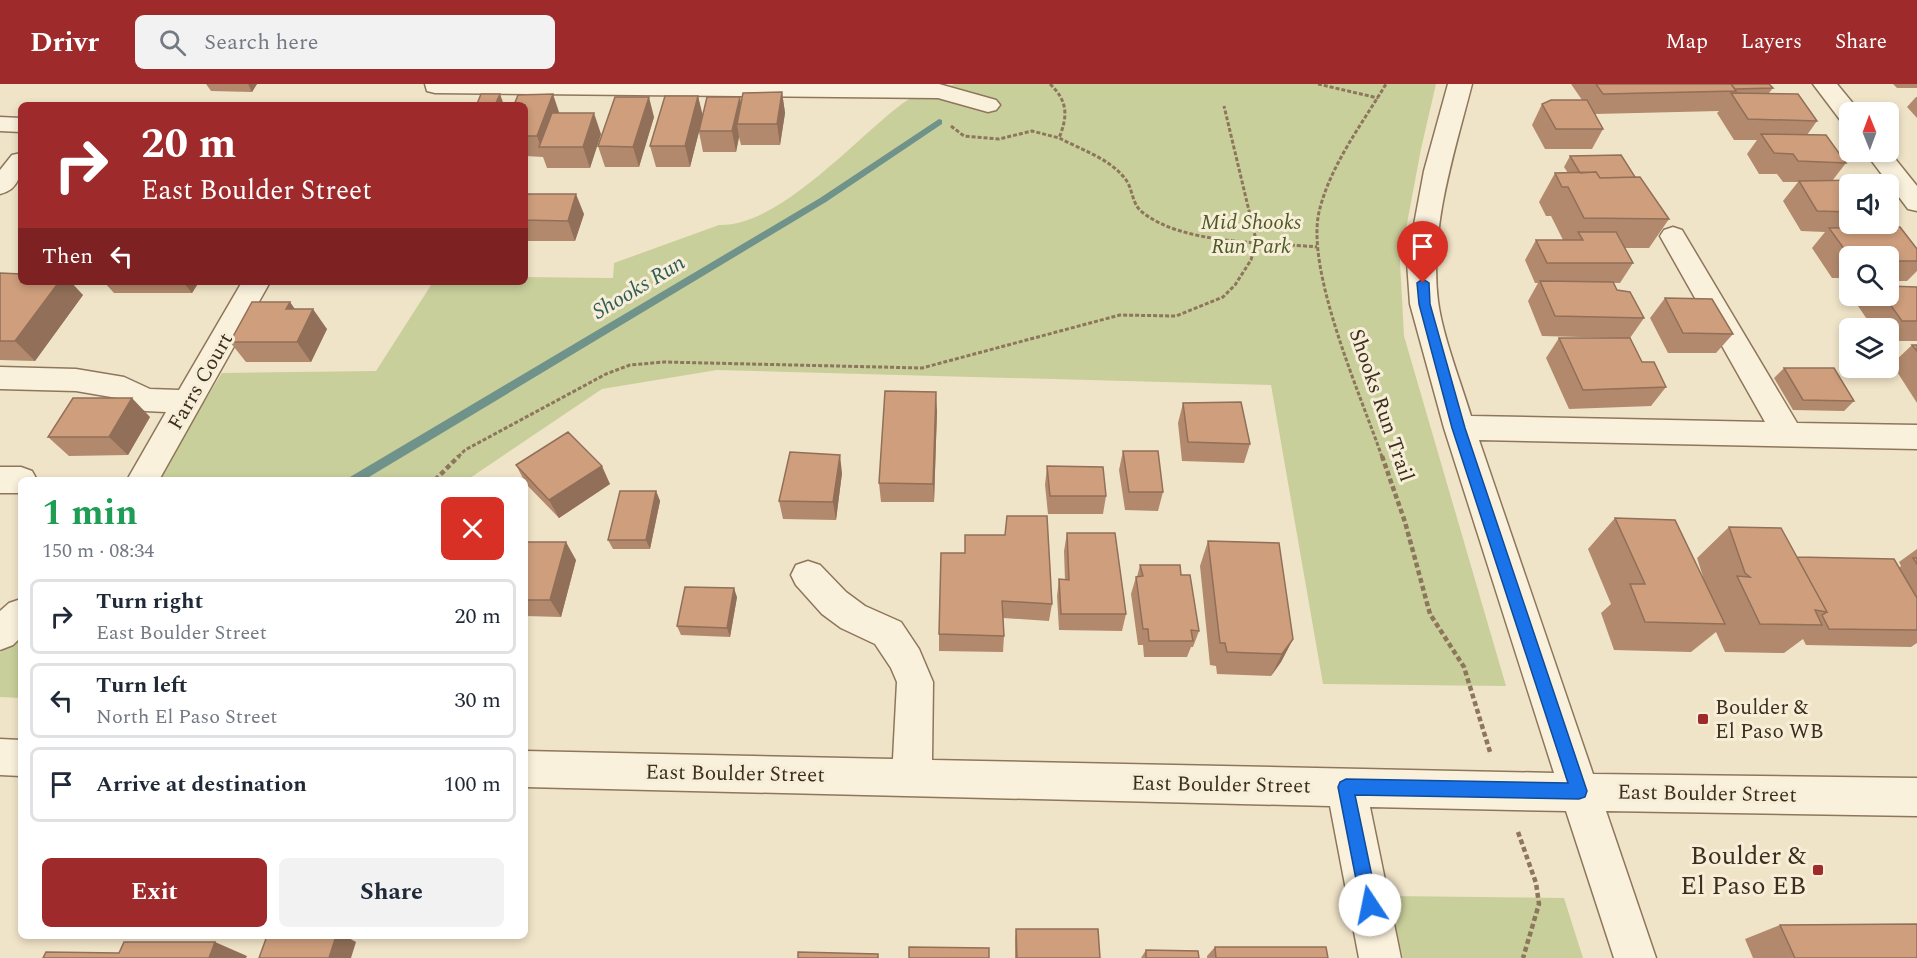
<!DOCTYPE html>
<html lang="en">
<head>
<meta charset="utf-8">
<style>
  :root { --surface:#fff; --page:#f2f2f3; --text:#1f2937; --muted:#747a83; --line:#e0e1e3; --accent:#9e2a2b }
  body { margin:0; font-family:Spectral,serif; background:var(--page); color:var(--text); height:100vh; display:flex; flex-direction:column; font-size:22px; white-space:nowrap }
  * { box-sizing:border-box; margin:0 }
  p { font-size:20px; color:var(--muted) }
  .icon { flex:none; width:33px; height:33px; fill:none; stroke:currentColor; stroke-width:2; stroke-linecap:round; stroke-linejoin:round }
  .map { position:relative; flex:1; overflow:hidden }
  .side { position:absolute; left:18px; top:393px; width:510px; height:462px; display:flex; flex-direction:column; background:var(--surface); border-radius:9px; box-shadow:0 3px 9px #0003 }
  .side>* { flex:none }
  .top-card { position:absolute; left:18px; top:18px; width:510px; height:183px; border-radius:9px; box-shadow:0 3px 9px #0003; background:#9e2a2b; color:#fff; overflow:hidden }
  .needle { width:39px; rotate:359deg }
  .controls { position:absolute; left:1839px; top:18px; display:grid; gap:12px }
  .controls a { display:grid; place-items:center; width:60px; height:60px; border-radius:9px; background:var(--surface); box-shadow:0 3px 9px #0003; font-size:30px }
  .pin { position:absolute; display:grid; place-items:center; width:51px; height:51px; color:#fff; margin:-62px -26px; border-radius:50% 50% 50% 0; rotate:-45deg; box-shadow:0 0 6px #0007 }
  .pin .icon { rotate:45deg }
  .me { position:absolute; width:66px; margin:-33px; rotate:349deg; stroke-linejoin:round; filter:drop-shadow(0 0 4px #0008) }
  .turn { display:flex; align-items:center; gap:21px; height:126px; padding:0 24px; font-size:27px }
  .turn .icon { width:78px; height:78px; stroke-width:2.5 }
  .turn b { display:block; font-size:42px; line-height:51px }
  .then { display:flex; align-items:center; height:57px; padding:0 24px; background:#0003; gap:12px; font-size:22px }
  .round { display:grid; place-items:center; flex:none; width:63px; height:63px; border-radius:9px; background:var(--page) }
  .summary { display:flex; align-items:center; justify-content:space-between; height:102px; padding:0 24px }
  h1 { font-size:36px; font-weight:700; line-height:45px; color:#1e9e55 }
  .primary-button { display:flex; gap:12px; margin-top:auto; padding:12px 24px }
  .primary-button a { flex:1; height:69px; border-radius:9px; background:var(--accent); color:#fff; font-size:24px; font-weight:700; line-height:69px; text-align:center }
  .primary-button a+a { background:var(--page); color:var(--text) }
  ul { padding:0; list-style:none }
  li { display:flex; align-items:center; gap:18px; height:75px; margin:0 12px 9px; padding:0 12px; border:3px solid var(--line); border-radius:9px }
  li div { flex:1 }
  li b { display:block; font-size:22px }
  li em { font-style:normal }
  header { display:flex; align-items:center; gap:36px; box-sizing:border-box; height:84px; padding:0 30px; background:var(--accent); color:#fff }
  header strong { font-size:28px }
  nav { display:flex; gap:33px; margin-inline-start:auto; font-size:21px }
  .search { width:420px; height:54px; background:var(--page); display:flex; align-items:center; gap:15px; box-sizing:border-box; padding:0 21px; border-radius:9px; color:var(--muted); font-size:22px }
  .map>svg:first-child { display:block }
  .green { fill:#c9cf9b }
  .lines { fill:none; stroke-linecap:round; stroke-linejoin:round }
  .stream { fill:#6f938a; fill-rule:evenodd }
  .minor-casing { stroke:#8d765c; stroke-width:3 }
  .path-far1 { stroke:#8d765c; stroke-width:3; stroke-dasharray:4 2; stroke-linecap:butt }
  .path { stroke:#8d765c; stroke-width:4.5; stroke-dasharray:5 3; stroke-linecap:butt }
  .minor { fill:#faf1dc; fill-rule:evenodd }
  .wall { fill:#b2896c }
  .shaded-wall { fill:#916f58 }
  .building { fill:#cf9f7d; stroke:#916f58; stroke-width:1.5 }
  .route { fill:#1a73e8; stroke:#114b97; stroke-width:1.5 }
  .poi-dot { fill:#9e2a2b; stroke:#f7eed8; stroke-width:2 }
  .labels { text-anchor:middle; stroke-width:6; stroke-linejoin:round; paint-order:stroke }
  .park-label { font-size:21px; font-style:italic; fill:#4d5a26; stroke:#f7eed8 }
  .street-label { font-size:21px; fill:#3d2e20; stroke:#f7eed8 }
  .poi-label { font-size:21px; fill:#3d2e20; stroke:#f7eed8; text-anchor:start }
  .water-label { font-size:22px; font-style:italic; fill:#2f5d5a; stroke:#f7eed8 }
  .near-poi-label { font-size:26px; fill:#3d2e20; stroke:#f7eed8; text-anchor:end }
</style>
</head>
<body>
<header>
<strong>Drivr</strong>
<div class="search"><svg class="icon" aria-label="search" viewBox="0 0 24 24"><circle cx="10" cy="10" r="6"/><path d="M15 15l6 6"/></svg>Search here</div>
<nav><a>Map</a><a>Layers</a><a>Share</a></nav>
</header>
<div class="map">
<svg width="1917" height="874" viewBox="0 0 1917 874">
  <rect width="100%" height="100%" fill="#f0e4c8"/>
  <path class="green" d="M 955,0 L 1436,0 L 1421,65 L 1400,177 L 1404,252 L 1506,602 L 1323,600 L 1271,301 L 717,286 L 602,305 L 467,396 L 156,396 L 222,289 L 376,287 L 433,198 L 525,198 L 525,193 L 613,194 L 614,179 L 719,141 C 779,143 856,54 903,19 C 917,9 939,6 955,0 Z
    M 21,548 L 21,614 L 0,613 L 0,569 Z
    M 1388,812 L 1564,814 L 1583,874 L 1403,874 Z"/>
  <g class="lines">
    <path class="stream" d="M 939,35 L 942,36 L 942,40 L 826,118 L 364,396 L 348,396 L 350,393 L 820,114 Z"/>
    <g class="minor-casing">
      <path id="minor" d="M 425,0 L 939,0 L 996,16 L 1000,21 L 996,26 L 988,28 L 938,14 L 435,9 L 427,7 Z
        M 1448,0 L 1472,0 C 1454,70 1429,145 1438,217 C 1442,250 1461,299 1471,332 L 1765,338 L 1660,152 L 1664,146 L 1673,143 L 1682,146 L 1797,339 L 1917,341 L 1917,365 L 1479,356 L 1593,690 L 1917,694 L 1917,732 L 1606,727 L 1656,874 L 1614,874 L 1566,727 L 1370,723 L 1401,874 L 1359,874 L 1330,722 L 525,703 L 525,667 L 893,675 L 897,598 L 891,584 L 875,560 L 841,544 L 822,530 L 796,501 L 791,491 L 796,481 L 808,477 L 820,481 L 846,508 L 865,522 L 901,538 L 919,565 L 933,598 L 932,676 L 1554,689 L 1444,344 L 1410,220 L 1407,178 L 1424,87 Z
        M 1813,0 L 1837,0 L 1860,28 L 1850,28 L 1850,39 L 1841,37 Z
        M 0,33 L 21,34 L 21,48 L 0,47 Z
        M 1888,66 L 1917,102 L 1917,127 L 1908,125 L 1865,68 Z
        M 21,69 C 21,88 21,105 0,110 L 0,86 L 12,71 Z
        M 242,198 L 270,198 L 159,396 L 127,396 L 166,328 L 145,327 L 117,314 L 76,307 L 0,305 L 0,283 L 76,285 L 124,293 L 150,305 L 179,306 Z
        M 0,383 L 21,383 L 32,387 L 37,396 L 21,396 L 21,409 L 0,409 Z
        M 21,515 L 21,553 L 13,561 L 0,566 L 0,527 L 9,519 Z
        M 0,655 L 21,656 L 21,692 L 0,691 Z"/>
    </g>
    <path class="path-far1" d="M 1050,0 C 1068,17 1068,32 1059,54 C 1082,66 1114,76 1128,99 C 1133,109 1133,121 1142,128 C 1183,161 1266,158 1317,163
      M 1318,0 L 1378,14
      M 951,42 L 964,52 L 999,55 L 1032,47 L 1059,54
      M 458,373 L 465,366 L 606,290 L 630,281 L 664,278 L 922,284 L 1120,231 L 1176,232 L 1223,213 L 1235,201 L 1251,176 L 1256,156 L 1224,22
      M 1382,373 C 1362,314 1303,183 1320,124 C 1332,79 1362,40 1386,0"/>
    <path class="path" d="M 1382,372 L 1405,438 L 1430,530 L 1464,583 L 1490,668
      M 435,396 L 459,372
      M 1518,748 L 1536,799 L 1539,820 L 1523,874"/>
    <use href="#minor" class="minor"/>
  </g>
  <path class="wall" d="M 206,0 L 257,0 L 252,8 L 211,7 Z
    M 1571,0 L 1769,0 L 1773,4 L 1769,9 L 1817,37 L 1807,51 L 1846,79 L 1832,97 L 1850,100 L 1850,140 L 1881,140 L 1877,144 L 1917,165 L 1917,187 L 1907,197 L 1888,197 L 1888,172 L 1850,172 L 1850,197 L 1845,197 L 1843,194 L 1832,194 L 1812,164 L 1825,148 L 1801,147 L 1783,117 L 1798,98 L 1783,98 L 1777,90 L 1759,90 L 1747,70 L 1757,56 L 1734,56 L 1717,29 L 1719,27 L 1595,30 L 1603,45 L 1592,65 L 1545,65 L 1532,41 L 1542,20 L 1582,16 Z
    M 1893,0 L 1917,0 L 1917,4 L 1897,4 Z
    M 782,8 L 785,29 L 780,61 L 741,61 L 739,53 L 736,68 L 703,68 L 699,48 L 690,83 L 656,83 L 650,62 L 698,12 L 702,32 L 741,18 Z
    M 1916,13 L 1917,13 L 1917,34 L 1907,23 Z
    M 525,21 L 559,29 L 601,50 L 590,84 L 547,84 L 543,73 L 525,72 Z
    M 654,33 L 639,83 L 605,83 L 598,62 Z
    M 1570,72 L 1635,93 L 1669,135 L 1649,164 L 1625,164 L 1633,179 L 1620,199 L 1613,199 L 1617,206 L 1644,234 L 1630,254 L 1642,278 L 1666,303 L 1651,322 L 1569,325 L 1546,274 L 1559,254 L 1618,254 L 1542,252 L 1528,217 L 1538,199 L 1535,199 L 1525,176 L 1536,156 L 1563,156 L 1551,132 L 1546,132 L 1539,118 L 1555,89 L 1568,89 L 1564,83 Z
    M 525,117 L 584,130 L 575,157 L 526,157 L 525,154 Z
    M 0,189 L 83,211 L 35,277 L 0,276 Z
    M 104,198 L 199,198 L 192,209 L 114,209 Z
    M 287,198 L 342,198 L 341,200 L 288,200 Z
    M 1917,203 L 1917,257 L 1888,257 L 1888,244 L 1873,244 L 1858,222 L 1869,212 L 1888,212 Z
    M 1665,214 L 1733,250 L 1716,269 L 1668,269 L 1650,234 Z
    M 290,218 L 294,225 L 327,245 L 311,278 L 246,278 L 230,258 Z
    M 1912,261 L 1917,261 L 1917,319 L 1892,280 Z
    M 1784,284 L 1854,317 L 1844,327 L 1793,326 L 1774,294 Z
    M 1183,319 L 1250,360 L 1244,379 L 1182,377 L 1178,339 Z
    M 937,327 L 934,418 L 881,418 L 879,399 Z
    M 150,333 L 128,371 L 69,372 L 48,353 Z
    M 1123,367 L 1163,408 L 1158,427 L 1125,426 L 1119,386 Z
    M 516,381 L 610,400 L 559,434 L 526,400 Z
    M 1047,382 L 1106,412 L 1103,430 L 1048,430 L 1045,401 Z
    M 842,389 L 836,436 L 783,435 L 779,417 Z
    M 656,407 L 660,417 L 650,465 L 613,465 L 608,456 Z
    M 1615,434 L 1705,499 L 1697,474 L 1729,443 L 1797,473 L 1899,484 L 1901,482 L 1899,478 L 1917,465 L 1917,559 L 1911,563 L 1806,561 L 1803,555 L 1784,569 L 1725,568 L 1716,548 L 1691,568 L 1614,566 L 1601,529 L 1611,520 L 1588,465 Z
    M 1067,449 L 1126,530 L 1122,547 L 1059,546 L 1057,512 L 1059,495 L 1065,496 L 1064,467 Z
    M 1005,451 L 1052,520 L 1049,537 L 1003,534 L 1004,552 L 1003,568 L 939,567 L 939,550 L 965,469 Z
    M 1208,457 L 1293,555 L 1281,578 L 1271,592 L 1217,590 L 1216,582 L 1210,581 L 1200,482 Z
    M 525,460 L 576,476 L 561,533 L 525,532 Z
    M 1140,481 L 1181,491 L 1199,547 L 1193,563 L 1191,563 L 1187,573 L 1144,573 L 1143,561 L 1138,561 L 1131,510 L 1136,493 L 1137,493 Z
    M 737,513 L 730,553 L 681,551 L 677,542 Z
    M 1780,841 L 1917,874 L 1753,874 L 1745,855 Z
    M 1016,845 L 1100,874 L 1015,874 L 1015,855 Z
    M 1215,863 L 1328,874 L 1207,874 L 1207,872 Z
    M 1146,866 L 1199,874 L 1141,874 Z"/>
  <path class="shaded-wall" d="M 248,0 L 257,0 L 252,8 Z
    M 782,8 L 785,29 L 780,61 L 777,40 Z
    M 500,10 L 504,21 L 495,21 Z
    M 553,10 L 560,31 L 541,63 L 537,52 Z
    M 698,12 L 703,32 L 690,83 L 685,62 Z
    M 649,13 L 654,33 L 639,83 L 633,63 Z
    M 740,13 L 744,34 L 737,40 L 739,53 L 736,68 L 732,47 Z
    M 594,29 L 601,50 L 590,84 L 583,63 Z
    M 576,110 L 584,130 L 575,157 L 568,137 Z
    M 59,198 L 71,198 L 83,211 L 35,277 L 15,257 Z
    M 183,198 L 199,198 L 192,209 Z
    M 290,218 L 304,238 L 286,225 Z
    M 313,225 L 327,245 L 311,278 L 297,258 Z
    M 936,308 L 937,327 L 934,418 L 933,400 Z
    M 132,314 L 150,333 L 128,371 L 109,353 Z
    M 840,371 L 842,389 L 836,436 L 833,418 Z
    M 602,382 L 610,400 L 559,434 L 549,416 Z
    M 656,407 L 660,417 L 650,465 L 646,456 Z
    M 566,458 L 576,476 L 561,533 L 550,516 Z
    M 734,504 L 737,513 L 730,553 L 727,544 Z
    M 1293,555 L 1281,578 L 1271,592 L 1282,570 Z
    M 336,852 L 345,852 L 356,858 L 351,874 L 329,874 Z
    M 215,858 L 247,872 L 246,874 L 209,874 Z"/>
  <path class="building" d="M 1596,0 L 1731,0 L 1736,7 L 1603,10 Z
    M 1731,0 L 1769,0 L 1773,4 L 1735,5 Z
    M 782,8 L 777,40 L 737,40 L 743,9 Z
    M 1731,9 L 1798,10 L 1817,37 L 1748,35 Z
    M 481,10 L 500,10 L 495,21 L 456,21 L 457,20 L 477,20 Z
    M 553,10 L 537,52 L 525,52 L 525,21 L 514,21 L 518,11 Z
    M 665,12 L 698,12 L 685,62 L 650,62 Z
    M 615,13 L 649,13 L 633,63 L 598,62 Z
    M 707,13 L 740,13 L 732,47 L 699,47 Z
    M 1551,16 L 1587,16 L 1603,45 L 1556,45 L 1542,20 Z
    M 552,29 L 594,29 L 583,63 L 539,63 Z
    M 1761,50 L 1826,51 L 1846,79 L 1798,77 L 1793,70 L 1774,69 Z
    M 1621,71 L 1635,93 L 1600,94 L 1596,88 L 1580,89 L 1570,72 Z
    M 1596,88 L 1600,94 L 1640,93 L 1669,135 L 1584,134 L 1568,103 L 1562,103 L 1555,89 Z
    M 1864,96 L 1867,100 L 1850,100 L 1850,128 L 1817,127 L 1799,97 Z
    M 528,110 L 576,110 L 568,137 L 525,136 L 525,117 Z
    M 1900,143 L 1917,165 L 1917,177 L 1888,177 L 1888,172 L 1850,173 L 1829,144 Z
    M 1578,148 L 1616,148 L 1633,179 L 1547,179 L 1536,156 L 1583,156 Z
    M 0,189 L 21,190 L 21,198 L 59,198 L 15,257 L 0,257 Z
    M 1540,197 L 1613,198 L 1617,206 L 1630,208 L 1644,234 L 1555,232 Z
    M 1888,202 L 1917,203 L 1917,237 L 1902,237 L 1884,212 L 1888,212 Z
    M 1665,214 L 1712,215 L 1733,250 L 1683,249 Z
    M 252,218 L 290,218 L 286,225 L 313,225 L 297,258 L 230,258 Z
    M 1559,254 L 1630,254 L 1642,278 L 1654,278 L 1666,303 L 1583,306 Z
    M 1912,261 L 1917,261 L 1917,267 Z
    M 1784,284 L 1834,284 L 1854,317 L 1803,316 Z
    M 885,307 L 936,308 L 933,400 L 879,399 Z
    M 73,314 L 132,314 L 109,353 L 48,353 Z
    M 1241,318 L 1250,360 L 1188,358 L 1183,319 Z
    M 568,348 L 602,382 L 549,416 L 516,381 Z
    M 1123,367 L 1158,367 L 1163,408 L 1129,408 Z
    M 790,368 L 840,371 L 833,418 L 779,417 Z
    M 1047,382 L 1103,383 L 1106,412 L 1050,412 Z
    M 620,407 L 656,407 L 646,456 L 608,456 Z
    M 1007,432 L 1047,432 L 1052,520 L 1002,517 L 1004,552 L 939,550 L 941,469 L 965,469 L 965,451 L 1005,451 Z
    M 1615,434 L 1675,436 L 1725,540 L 1645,538 L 1630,500 L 1645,500 Z
    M 1729,443 L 1781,444 L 1827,528 L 1815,526 L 1822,541 L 1760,540 L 1737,492 L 1750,493 L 1745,489 Z
    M 1067,449 L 1115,449 L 1126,530 L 1061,530 L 1059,495 L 1069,496 Z
    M 1208,457 L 1279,459 L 1293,555 L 1282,570 L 1227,568 L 1225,559 L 1220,559 Z
    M 526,458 L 566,458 L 550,516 L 525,516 Z
    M 1797,473 L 1894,475 L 1917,514 L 1917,546 L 1829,545 L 1822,531 L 1827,528 Z
    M 1913,474 L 1917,474 L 1917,480 Z
    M 1140,481 L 1180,481 L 1181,491 L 1190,491 L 1199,547 L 1191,546 L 1193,557 L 1149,557 L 1148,545 L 1143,545 L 1136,493 L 1143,492 Z
    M 685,503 L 734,504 L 727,544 L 677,542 Z
    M 1917,840 L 1917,874 L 1795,874 L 1780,841 Z
    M 1016,845 L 1098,845 L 1100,874 L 1017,874 Z
    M 267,852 L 336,852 L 329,874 L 259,874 Z
    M 124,858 L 215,858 L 209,874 L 43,874 L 46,868 L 119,869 Z
    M 909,863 L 989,864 L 989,874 L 909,874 Z
    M 1215,863 L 1326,863 L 1328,874 L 1216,874 Z
    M 1146,866 L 1198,867 L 1199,874 L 1146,874 Z
    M 798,868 L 878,870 L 878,874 L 798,874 Z"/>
  <path class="route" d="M 1423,195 L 1429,199 L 1430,220 L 1465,344 L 1587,707 L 1585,713 L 1579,715 L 1355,711 L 1378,821 L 1376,827 L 1370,829 L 1363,827 L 1361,821 L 1338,703 L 1340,698 L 1346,695 L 1568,699 L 1452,344 L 1419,220 L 1417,199 Z"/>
  <g class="poi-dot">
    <rect x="1697" y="629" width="12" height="12" rx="3"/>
    <rect x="1812" y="780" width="12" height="12" rx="3"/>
  </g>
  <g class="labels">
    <g class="park-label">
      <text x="1251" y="145">Mid Shooks<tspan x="1251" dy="24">Run Park</tspan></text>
    </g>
    <g class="street-label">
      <text transform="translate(200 297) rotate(-60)" y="7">Farrs Court</text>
      <text transform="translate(1382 321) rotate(71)" y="7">Shooks Run Trail</text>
      <text transform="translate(735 689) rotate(1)" y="7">East Boulder Street</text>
      <text transform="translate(1221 700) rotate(1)" y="7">East Boulder Street</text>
      <text transform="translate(1707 709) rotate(1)" y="7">East Boulder Street</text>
    </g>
    <g class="poi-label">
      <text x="1715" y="630">Boulder &amp;<tspan x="1715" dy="24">El Paso WB</tspan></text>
    </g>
    <g class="water-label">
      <text transform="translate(638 202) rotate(-31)" y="8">Shooks Run</text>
    </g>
    <g class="near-poi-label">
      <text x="1806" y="780">Boulder &amp;<tspan x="1806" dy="30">El Paso EB</tspan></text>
    </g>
  </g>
</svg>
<div class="controls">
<a><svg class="needle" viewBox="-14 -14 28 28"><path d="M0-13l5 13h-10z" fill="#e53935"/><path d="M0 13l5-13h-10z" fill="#747a83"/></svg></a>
<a><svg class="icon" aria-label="sound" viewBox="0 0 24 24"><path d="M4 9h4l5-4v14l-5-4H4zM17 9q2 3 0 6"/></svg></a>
<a><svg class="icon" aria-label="search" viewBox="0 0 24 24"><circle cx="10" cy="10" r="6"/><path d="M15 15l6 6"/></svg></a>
<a><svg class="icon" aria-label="layers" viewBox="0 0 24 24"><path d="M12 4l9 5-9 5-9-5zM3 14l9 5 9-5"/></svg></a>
</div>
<div class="pin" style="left:1423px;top:199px;background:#d93025"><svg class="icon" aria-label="arrive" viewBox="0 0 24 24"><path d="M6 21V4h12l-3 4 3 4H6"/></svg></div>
<svg class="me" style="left:1370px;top:821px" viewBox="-20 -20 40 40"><circle r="19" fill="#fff"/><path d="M0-13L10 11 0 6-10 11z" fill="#1a73e8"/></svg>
<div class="top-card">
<div class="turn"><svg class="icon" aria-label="right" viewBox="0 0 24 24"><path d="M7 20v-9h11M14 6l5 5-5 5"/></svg><div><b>20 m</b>East Boulder Street</div></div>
<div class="then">Then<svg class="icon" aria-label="left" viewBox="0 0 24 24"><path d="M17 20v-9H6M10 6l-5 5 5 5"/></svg></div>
</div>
<section class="side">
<div class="summary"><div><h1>1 min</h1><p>150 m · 08:34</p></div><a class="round" style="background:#d93025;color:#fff"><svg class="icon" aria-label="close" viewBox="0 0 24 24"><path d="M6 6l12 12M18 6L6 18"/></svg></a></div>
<ul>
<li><svg class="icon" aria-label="right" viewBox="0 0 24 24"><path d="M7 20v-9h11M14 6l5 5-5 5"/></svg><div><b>Turn right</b><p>East Boulder Street</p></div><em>20 m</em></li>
<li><svg class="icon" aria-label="left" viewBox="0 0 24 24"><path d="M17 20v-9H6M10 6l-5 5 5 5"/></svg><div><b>Turn left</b><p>North El Paso Street</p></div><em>30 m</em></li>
<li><svg class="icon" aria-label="arrive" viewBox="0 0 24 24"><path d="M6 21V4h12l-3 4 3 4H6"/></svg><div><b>Arrive at destination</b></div><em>100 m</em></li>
</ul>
<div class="primary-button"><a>Exit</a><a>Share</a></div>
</section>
</div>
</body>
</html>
